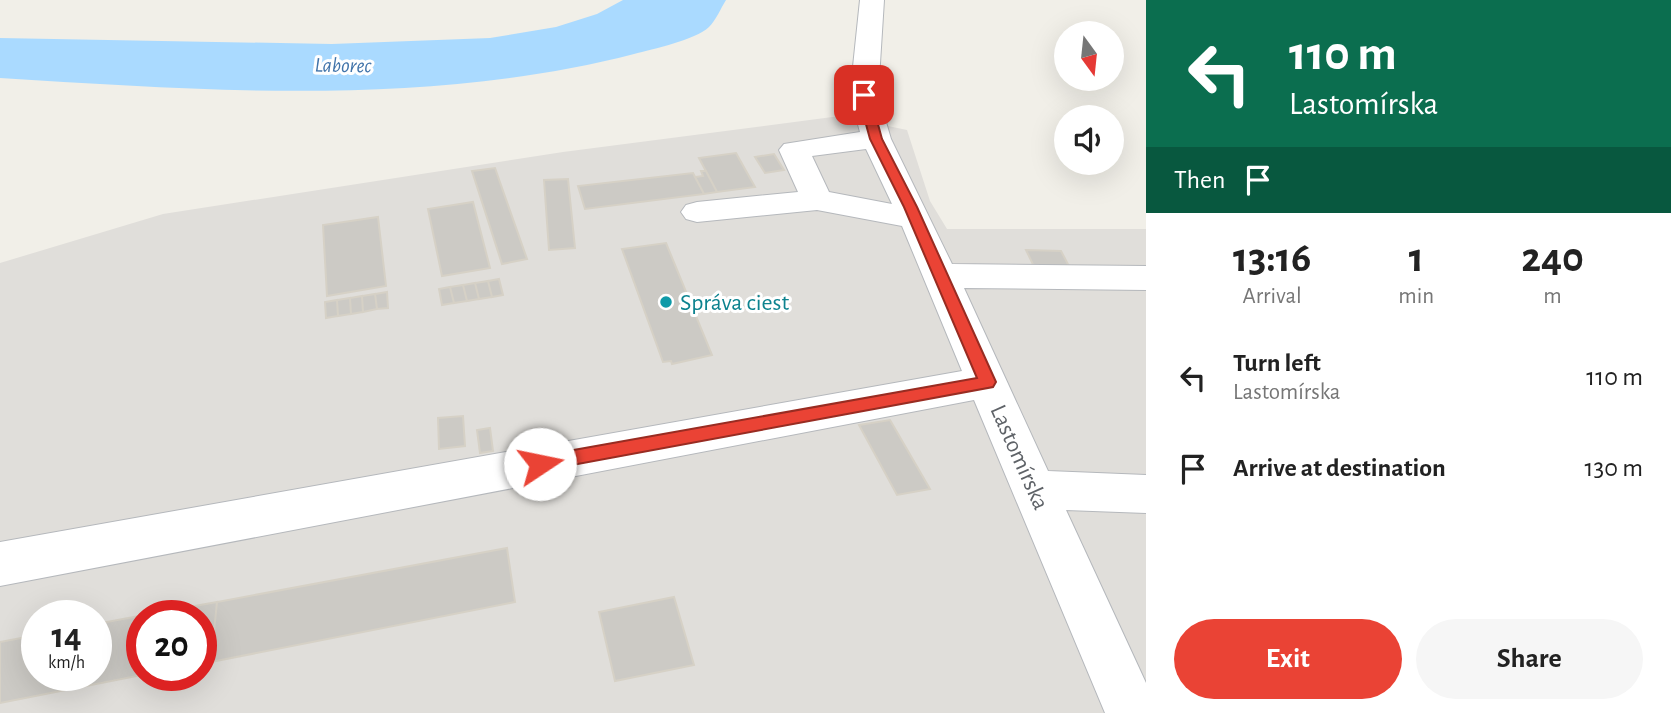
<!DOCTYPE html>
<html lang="en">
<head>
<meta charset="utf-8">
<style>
  :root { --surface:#fff; --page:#f6f6f6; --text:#222; --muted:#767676; --accent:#ea4335 }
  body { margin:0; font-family:"Alegreya Sans",sans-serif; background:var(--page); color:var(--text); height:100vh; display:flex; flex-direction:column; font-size:26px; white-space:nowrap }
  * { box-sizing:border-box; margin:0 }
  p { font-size:23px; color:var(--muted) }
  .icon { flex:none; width:38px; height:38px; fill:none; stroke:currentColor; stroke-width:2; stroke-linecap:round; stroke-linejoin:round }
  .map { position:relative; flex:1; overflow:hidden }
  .details { display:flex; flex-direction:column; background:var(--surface); width:525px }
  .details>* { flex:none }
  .hud { background:#0b6e4f; color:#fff; overflow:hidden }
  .needle { width:46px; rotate:165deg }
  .fabs { position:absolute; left:1054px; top:21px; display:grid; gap:14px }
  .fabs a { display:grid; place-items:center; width:70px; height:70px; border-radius:50%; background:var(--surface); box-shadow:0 7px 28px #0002; font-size:35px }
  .speed { position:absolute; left:21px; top:600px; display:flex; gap:14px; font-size:35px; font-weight:700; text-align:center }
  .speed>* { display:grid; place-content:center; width:91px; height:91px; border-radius:50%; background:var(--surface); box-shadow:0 7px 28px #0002; line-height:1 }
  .speed small { font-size:18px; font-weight:400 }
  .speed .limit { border:10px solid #d22; background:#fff; color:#111 }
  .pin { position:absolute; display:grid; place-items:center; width:60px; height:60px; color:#fff; margin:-30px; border-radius:14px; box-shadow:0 4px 10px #0006 }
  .me { position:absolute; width:77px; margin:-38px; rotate:79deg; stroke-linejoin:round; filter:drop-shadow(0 0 5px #0008) }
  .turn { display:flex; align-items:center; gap:24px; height:147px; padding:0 28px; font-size:32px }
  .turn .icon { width:91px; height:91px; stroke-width:2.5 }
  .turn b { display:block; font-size:49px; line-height:60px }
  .then { display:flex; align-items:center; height:66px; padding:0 28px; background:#0003; gap:14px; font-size:26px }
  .eta { display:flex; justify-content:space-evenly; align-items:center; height:119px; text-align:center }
  .eta b { font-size:42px; font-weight:600; line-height:49px }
  .primary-button { display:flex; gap:14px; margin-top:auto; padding:14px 28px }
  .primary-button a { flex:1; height:80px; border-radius:42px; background:var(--accent); color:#fff; font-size:28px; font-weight:600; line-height:80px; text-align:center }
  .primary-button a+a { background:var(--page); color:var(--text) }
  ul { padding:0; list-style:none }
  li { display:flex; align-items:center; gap:21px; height:91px; padding:0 28px }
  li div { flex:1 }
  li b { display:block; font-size:26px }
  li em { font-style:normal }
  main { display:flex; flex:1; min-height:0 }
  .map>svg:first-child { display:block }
  .industrial { fill:#e0deda; fill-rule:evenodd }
  .water { fill:#aadaff }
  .building { fill:#cccac5; stroke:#d6d1c6; stroke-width:2 }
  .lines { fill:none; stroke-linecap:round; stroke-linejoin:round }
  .minor-casing { stroke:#b5b8bc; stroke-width:2 }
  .minor { fill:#fff; fill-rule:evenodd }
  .route { fill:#ea4335; stroke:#982c22; stroke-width:2 }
  .culture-dot { fill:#0f9aa8; stroke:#fff; stroke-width:2.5 }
  .labels { text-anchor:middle; stroke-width:6; stroke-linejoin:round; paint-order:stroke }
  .far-water-label { font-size:21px; font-style:italic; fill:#4174aa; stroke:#fff }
  .culture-label { font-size:24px; fill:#0d838f; stroke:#fff; text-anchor:start }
  .street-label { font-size:24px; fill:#5f6368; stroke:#fff }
</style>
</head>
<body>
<main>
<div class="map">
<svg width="1146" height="713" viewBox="0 0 1146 713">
  <rect width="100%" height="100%" fill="#f1efe8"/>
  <path class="industrial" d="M 840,116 L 907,130 L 930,201 L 947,229 L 1146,229 L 1146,713 L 0,713 L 0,263 L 163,214 L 563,152 ZM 37,616 L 96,616 L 96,676 L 37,676 ZM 142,616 L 201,616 L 201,676 L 142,676 Z"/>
  <path class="water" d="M 623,0 L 726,0 C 721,8 716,20 709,27 C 695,40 653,49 634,54 C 428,107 210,91 0,78 L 0,38 L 332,44 L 490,38 L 556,27 L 597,14 Z"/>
  <path class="building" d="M 736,153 L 755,187 L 717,192 L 699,158 Z
    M 774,154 L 784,170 L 765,173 L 755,157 Z
    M 495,168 L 527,259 L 502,264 L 472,171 Z
    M 701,171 L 706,171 L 717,192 L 704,194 L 695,177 L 703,176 Z
    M 693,173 L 704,194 L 585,209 L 578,186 Z
    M 568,179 L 575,248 L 549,250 L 544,180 Z
    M 473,202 L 490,268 L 442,276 L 428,209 Z
    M 378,217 L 386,286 L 327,296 L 323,225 Z
    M 666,243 L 712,355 L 672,364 L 671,361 L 663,362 L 622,249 Z
    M 1026,250 L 1061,251 L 1081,289 L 1044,287 Z
    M 499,279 L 503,295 L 492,297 L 488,281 Z
    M 488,281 L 492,297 L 479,299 L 475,283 Z
    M 475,283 L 479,299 L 467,301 L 463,285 Z
    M 463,285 L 467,301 L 454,303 L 450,287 Z
    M 450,287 L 454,303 L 442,305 L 439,289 Z
    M 387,292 L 388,308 L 377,309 L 375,294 Z
    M 375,294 L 377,309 L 363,312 L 362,296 Z
    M 362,296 L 363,312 L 351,314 L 350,298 Z
    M 350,298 L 351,314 L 338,316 L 337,300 Z
    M 337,300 L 338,316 L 326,318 L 325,302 Z
    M 463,416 L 465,446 L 439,449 L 438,418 Z
    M 890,420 L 930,489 L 897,495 L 859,425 Z
    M 490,428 L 493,451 L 480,453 L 477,430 Z
    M 507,548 L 515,602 L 211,662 L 217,602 Z
    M 674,597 L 694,665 L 615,681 L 599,612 Z
    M 217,602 L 211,662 L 201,664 L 201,616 L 155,616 L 155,613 Z
    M 155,613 L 155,616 L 142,616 L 142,675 L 0,703 L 0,642 L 37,635 L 37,676 L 96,676 L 96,624 Z"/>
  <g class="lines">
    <g class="minor-casing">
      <path id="minor" d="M 860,0 L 884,0 L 878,95 L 891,139 L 952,264 L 1146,266 L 1146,290 L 964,288 L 1048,471 L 1146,475 L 1146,513 L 1066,510 L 1146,683 L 1146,713 L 1105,713 L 974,400 L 0,586 L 0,542 L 962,371 L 902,226 L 817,210 L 697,222 L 686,219 L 681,212 L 686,205 L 697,202 L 798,192 L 779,150 L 784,144 L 860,132 L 850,95 ZM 866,149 L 892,204 L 829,192 L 812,156 Z"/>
    </g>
    <use href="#minor" class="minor"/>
  </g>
  <path class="route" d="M 864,92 L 870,95 L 882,139 L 917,207 L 996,382 L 993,387 L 540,471 L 534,469 L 531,464 L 534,458 L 540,456 L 977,378 L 904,207 L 870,139 L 858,95 Z"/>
  <circle class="culture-dot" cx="666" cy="302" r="7"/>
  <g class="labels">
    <g class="far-water-label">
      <text transform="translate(343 65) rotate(1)" y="7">Laborec</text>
    </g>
    <g class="culture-label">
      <text x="680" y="310">Správa ciest</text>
    </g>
    <g class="street-label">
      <text transform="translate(1020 457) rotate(66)" y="8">Lastomírska</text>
    </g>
  </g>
</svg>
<div class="fabs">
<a><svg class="needle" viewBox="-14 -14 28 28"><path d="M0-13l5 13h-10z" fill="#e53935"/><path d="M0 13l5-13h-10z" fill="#767676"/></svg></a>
<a><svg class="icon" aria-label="sound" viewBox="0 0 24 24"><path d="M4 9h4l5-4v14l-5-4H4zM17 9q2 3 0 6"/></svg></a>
</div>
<div class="speed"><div>14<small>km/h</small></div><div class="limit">20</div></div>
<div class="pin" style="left:864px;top:95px;background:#d93025"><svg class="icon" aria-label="arrive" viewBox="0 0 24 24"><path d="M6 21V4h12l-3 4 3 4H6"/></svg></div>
<svg class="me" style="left:540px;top:464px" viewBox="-20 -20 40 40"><circle r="19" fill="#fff"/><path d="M0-13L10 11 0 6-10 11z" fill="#ea4335"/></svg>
</div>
<section class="details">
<div class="hud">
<div class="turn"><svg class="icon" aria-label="left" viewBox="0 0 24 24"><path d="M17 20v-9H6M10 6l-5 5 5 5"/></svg><div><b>110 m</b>Lastomírska</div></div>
<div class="then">Then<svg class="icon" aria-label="arrive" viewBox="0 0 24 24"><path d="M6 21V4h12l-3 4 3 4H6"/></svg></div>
</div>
<div class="eta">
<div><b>13:16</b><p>Arrival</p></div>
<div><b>1</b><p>min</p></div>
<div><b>240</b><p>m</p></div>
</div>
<ul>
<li><svg class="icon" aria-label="left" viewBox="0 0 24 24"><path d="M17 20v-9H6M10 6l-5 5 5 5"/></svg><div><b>Turn left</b><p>Lastomírska</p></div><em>110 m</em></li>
<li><svg class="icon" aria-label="arrive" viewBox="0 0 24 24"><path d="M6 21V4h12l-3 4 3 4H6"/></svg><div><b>Arrive at destination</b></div><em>130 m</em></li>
</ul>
<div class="primary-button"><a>Exit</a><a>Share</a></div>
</section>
</main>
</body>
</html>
